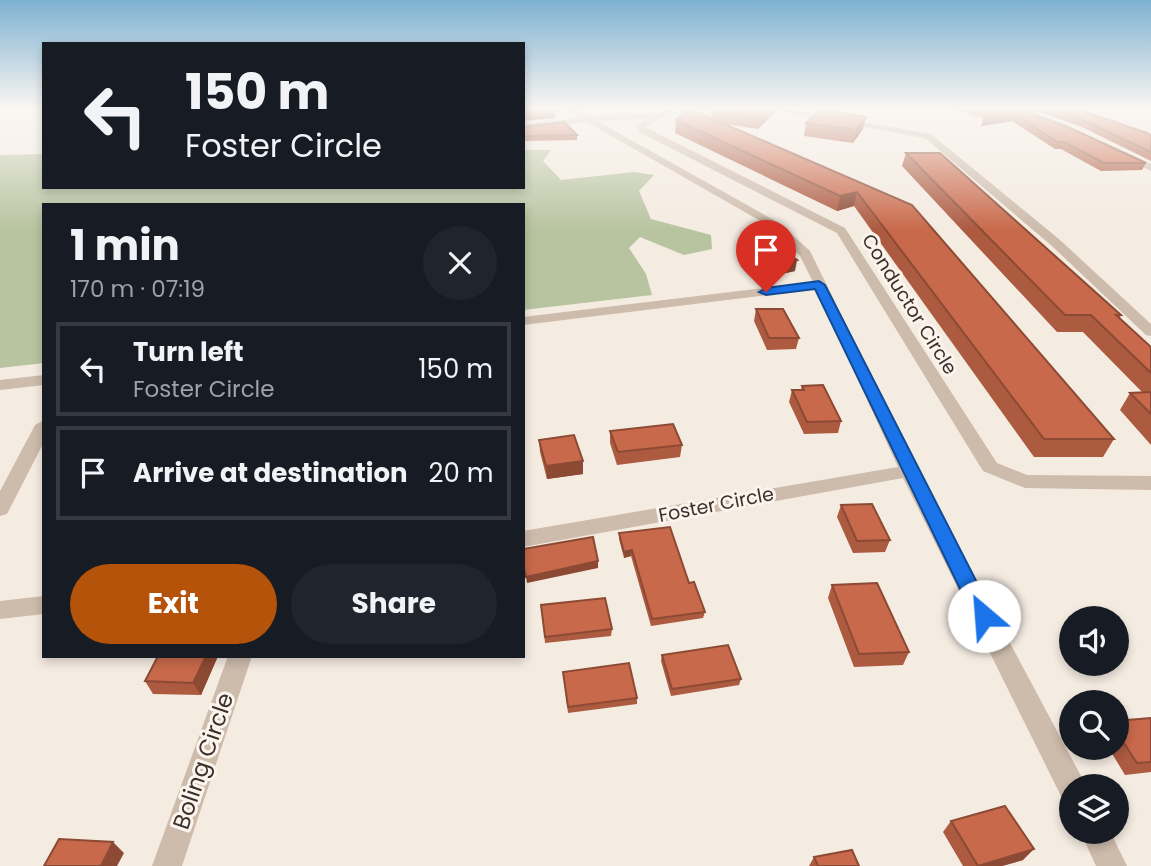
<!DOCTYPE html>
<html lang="en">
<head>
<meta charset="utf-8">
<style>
  :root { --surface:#171b24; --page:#20242c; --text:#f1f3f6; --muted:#9ea1a6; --line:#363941; --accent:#b45309 }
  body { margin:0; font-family:Poppins,sans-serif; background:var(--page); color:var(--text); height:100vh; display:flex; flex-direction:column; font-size:26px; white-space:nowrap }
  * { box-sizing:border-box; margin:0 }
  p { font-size:23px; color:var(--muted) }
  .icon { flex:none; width:38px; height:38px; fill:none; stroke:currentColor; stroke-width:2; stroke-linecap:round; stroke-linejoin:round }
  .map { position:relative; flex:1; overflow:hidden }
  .sheet { position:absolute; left:42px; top:203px; width:483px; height:455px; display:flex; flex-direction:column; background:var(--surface); border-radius:0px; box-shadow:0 4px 10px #0003 }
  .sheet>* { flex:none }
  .guide { position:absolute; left:42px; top:42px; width:483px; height:147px; border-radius:0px; box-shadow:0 4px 10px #0003; background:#171b24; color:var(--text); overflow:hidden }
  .fabs { position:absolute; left:1059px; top:606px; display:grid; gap:14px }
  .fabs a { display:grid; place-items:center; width:70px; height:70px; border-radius:50%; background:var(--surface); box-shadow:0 4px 10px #0003; font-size:35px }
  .pin { position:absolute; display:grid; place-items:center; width:60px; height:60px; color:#fff; margin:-72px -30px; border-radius:50% 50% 50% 0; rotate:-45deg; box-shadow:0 0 7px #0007 }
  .pin .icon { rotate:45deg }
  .me { position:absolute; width:77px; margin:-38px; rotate:333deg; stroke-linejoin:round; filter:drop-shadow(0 0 5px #0008) }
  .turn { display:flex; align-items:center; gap:24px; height:147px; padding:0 28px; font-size:32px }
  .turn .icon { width:91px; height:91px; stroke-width:2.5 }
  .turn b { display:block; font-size:49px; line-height:60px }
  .round { display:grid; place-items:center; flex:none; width:74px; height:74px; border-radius:37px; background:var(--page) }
  .overview { display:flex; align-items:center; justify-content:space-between; height:119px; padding:0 28px }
  h1 { font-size:42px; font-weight:700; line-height:52px }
  .cta { display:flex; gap:14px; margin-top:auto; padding:14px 28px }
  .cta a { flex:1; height:80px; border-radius:42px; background:var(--accent); color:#fff; font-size:28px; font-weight:700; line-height:80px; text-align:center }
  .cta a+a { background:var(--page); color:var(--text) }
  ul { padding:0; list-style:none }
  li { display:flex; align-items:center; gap:21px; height:94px; margin:0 14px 10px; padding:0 14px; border:4px solid var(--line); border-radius:0px }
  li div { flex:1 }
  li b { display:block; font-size:26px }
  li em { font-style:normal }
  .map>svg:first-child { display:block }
  .green { fill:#b8c4a0 }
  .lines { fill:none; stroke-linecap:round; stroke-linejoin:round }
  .street { fill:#cdbbac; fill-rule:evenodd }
  .wall { fill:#ac5a40 }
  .shaded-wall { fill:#8c4a34 }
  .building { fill:#c8694b; stroke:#8c4a34; stroke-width:2 }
  .route { fill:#1a73e8; stroke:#114b97; stroke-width:2 }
  .labels { text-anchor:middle; stroke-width:6; stroke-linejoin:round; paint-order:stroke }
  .street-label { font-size:19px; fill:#3b302b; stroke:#fbf5ee }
  .near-street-label { font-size:23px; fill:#3b302b; stroke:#fbf5ee }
</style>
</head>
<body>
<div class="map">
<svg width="1151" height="866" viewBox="0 0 1151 866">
  <rect width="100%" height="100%" fill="#f4ebe1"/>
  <path class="green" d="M 523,150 L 551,150 L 543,161 L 561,180 L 634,172 L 654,175 L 639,191 L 651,219 L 711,235 L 712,249 L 684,255 L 640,237 L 629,248 L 646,274 L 652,295 L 523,310 L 523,205 L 44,205 L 44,363 L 0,368 L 0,155 L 44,154 L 44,187 L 523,187 Z"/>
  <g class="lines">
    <path class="street" d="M 566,109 L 576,109 L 590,117 L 623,113 L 656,114 L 666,109 L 677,109 L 645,127 L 845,228 L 997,463 L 1027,475 L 1151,476 L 1151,490 L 1025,488 L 983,471 L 837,233 L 641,133 L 636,126 L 647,119 L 597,121 L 779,223 L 810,251 L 918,471 L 1081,776 L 1085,786 L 1071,786 L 1071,800 L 1061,796 L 903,478 L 523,547 L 523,531 L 898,467 L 816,289 L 523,325 L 523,317 L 813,282 L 800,256 L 771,227 L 587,122 L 523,130 L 523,124 L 580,118 Z
      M 765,109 L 785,109 L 931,134 L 1060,240 L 1151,324 L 1151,336 L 1146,335 L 1052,246 L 925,138 Z
      M 1125,152 L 1151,164 L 1151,171 L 1122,157 L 1120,155 Z
      M 44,375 L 44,385 L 0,390 L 0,380 Z
      M 44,420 L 44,442 L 7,514 L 0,516 L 0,491 L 35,425 Z
      M 44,596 L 44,614 L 0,619 L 0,601 Z
      M 228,656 L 252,656 L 182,866 L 152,866 Z
      M 1080,831 L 1110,831 L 1127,866 L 1096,866 Z"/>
  </g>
  <path class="wall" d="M 714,109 L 775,109 L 774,113 L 758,129 L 725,124 L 912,205 L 1114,439 L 1103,457 L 1034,457 L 854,206 L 837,211 L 675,133 L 676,120 L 711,118 L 712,111 Z
    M 952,109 L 1020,109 L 1146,163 L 1142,170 L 1101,171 L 1061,149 L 1055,149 L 1012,121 L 981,126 L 983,118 Z
    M 1021,109 L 1077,109 L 1151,135 L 1151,161 L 1082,127 L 1043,113 Z
    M 806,123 L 863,129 L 853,143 L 804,136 Z
    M 523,127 L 577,135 L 577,140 L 523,141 Z
    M 906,153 L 1121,315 L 1120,318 L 1151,347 L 1151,445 L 1120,410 L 1130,393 L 1142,392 L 1083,332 L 1057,332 L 902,166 Z
    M 741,249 L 795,271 L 763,278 L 739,259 Z
    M 756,309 L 799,338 L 796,349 L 767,350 L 754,321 Z
    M 802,386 L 841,421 L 838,433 L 804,434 L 789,402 L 792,390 L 801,390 Z
    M 610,431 L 682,445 L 680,457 L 617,465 L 610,443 Z
    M 539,440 L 583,461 L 583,474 L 547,479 L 540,452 Z
    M 841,505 L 890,540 L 885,552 L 853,553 L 837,517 Z
    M 619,533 L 689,583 L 705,612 L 703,618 L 651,626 L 631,556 L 624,558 L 619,539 Z
    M 832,585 L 909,652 L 903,665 L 854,667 L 828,598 Z
    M 542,612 L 612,629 L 611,636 L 545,643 Z
    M 662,655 L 741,679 L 739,685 L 671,696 L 661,661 Z
    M 158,656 L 218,656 L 201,695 L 153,694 L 145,681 Z
    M 563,672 L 637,698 L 637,704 L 568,713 Z
    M 1151,718 L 1151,772 L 1125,775 L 1108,747 L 1116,747 L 1116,721 Z
    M 951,821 L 1023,860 L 1002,866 L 963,866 L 943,832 Z
    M 814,857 L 859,866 L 809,866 Z"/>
  <path class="shaded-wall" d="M 769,109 L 775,109 L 774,113 L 758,129 L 760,118 Z
    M 555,113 L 555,118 L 523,121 L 523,116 Z
    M 1014,114 L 1012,121 L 981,126 L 984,119 Z
    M 866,117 L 863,129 L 853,143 L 856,130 Z
    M 857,192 L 854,206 L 837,211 L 840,196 Z
    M 797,260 L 795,271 L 763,278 L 765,267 Z
    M 583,461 L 583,474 L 547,479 L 546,466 Z
    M 632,550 L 631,556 L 624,558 L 624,552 Z
    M 598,561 L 598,568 L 527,583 L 526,577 Z
    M 206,656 L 218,656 L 201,695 L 193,683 Z
    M 113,842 L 124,853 L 117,866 L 101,866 Z
    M 1034,849 L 1023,860 L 1002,866 L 978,866 Z"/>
  <path class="building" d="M 523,109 L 551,109 L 555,113 L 523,116 Z
    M 690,109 L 912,205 L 1114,439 L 1044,439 L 857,192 L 840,196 L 676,120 Z
    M 714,109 L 769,109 L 760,118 L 712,111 Z
    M 820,109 L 866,117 L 856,130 L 806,123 Z
    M 975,109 L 1020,109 L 1068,127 L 1146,163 L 1104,163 L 1064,142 L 1057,142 L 1014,114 L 984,119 L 985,112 Z
    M 1053,109 L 1077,109 L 1147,133 L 1151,135 L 1151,152 L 1085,121 Z
    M 564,122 L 577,135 L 523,136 L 523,127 Z
    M 906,153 L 940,153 L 1121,315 L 1116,315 L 1151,347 L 1151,373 L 1091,315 L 1065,315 Z
    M 772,242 L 797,260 L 765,267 L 741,249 Z
    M 756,309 L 783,309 L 799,338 L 769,338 Z
    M 823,385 L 841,421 L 807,422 L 792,390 L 804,390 L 802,386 Z
    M 1151,392 L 1151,414 L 1130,393 Z
    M 673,424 L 682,445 L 618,452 L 610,431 Z
    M 574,435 L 583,461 L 546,466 L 539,440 Z
    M 872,504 L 890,540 L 857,541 L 841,505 Z
    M 670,527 L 689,583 L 694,582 L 705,612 L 652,619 L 632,550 L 624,552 L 619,533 Z
    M 593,537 L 598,561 L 526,577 L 523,565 L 523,549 Z
    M 877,583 L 909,652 L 859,654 L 832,585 Z
    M 605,598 L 612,629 L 545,637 L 541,605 Z
    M 728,645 L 741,679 L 672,689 L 662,655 Z
    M 158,656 L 206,656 L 193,683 L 145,681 Z
    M 629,663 L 637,698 L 568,707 L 563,672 Z
    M 1151,718 L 1151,762 L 1137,763 L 1116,731 L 1116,721 Z
    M 1005,806 L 1034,849 L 978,866 L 951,821 Z
    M 59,839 L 113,842 L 101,866 L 44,866 Z
    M 852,850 L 859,866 L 818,866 L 814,857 Z"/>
  <linearGradient id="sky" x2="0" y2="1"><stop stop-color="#7eb2d2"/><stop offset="0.47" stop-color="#faf6f2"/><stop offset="1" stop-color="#faf6f2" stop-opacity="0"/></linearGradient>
  <rect width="1151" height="230" fill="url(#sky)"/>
  <path class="route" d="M 819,281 L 825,285 L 991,610 L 994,616 L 991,622 L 984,625 L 976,622 L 815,289 L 766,295 L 759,292 L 766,288 Z"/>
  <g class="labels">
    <g class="street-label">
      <text transform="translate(910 304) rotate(58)" y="7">Conductor Circle</text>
      <text transform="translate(716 504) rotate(-11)" y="7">Foster Circle</text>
    </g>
    <g class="near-street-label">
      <text transform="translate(203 761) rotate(-71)" y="8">Boling Circle</text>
    </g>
  </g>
</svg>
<div class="fabs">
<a><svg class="icon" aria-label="sound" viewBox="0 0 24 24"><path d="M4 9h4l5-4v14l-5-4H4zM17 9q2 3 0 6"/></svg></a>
<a><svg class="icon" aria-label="search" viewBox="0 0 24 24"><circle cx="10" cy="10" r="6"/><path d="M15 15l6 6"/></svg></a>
<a><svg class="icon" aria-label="layers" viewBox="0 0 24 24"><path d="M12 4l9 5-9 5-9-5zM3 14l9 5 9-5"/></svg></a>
</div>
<div class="pin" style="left:766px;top:292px;background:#d93025"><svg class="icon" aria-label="arrive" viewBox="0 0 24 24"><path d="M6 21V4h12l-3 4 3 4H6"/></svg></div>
<svg class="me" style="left:984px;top:616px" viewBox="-20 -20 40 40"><circle r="19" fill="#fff"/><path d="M0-13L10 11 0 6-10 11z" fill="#1a73e8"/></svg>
<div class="guide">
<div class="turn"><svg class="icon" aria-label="left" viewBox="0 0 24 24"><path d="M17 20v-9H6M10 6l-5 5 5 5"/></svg><div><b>150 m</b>Foster Circle</div></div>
</div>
<section class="sheet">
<div class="overview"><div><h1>1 min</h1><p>170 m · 07:19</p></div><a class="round"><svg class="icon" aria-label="close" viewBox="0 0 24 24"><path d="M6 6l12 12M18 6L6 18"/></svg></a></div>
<ul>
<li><svg class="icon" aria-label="left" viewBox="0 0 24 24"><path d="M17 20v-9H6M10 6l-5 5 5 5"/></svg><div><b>Turn left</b><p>Foster Circle</p></div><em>150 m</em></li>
<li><svg class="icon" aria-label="arrive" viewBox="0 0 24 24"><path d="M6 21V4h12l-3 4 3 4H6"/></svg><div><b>Arrive at destination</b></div><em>20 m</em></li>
</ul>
<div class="cta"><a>Exit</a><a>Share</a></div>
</section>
</div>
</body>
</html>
